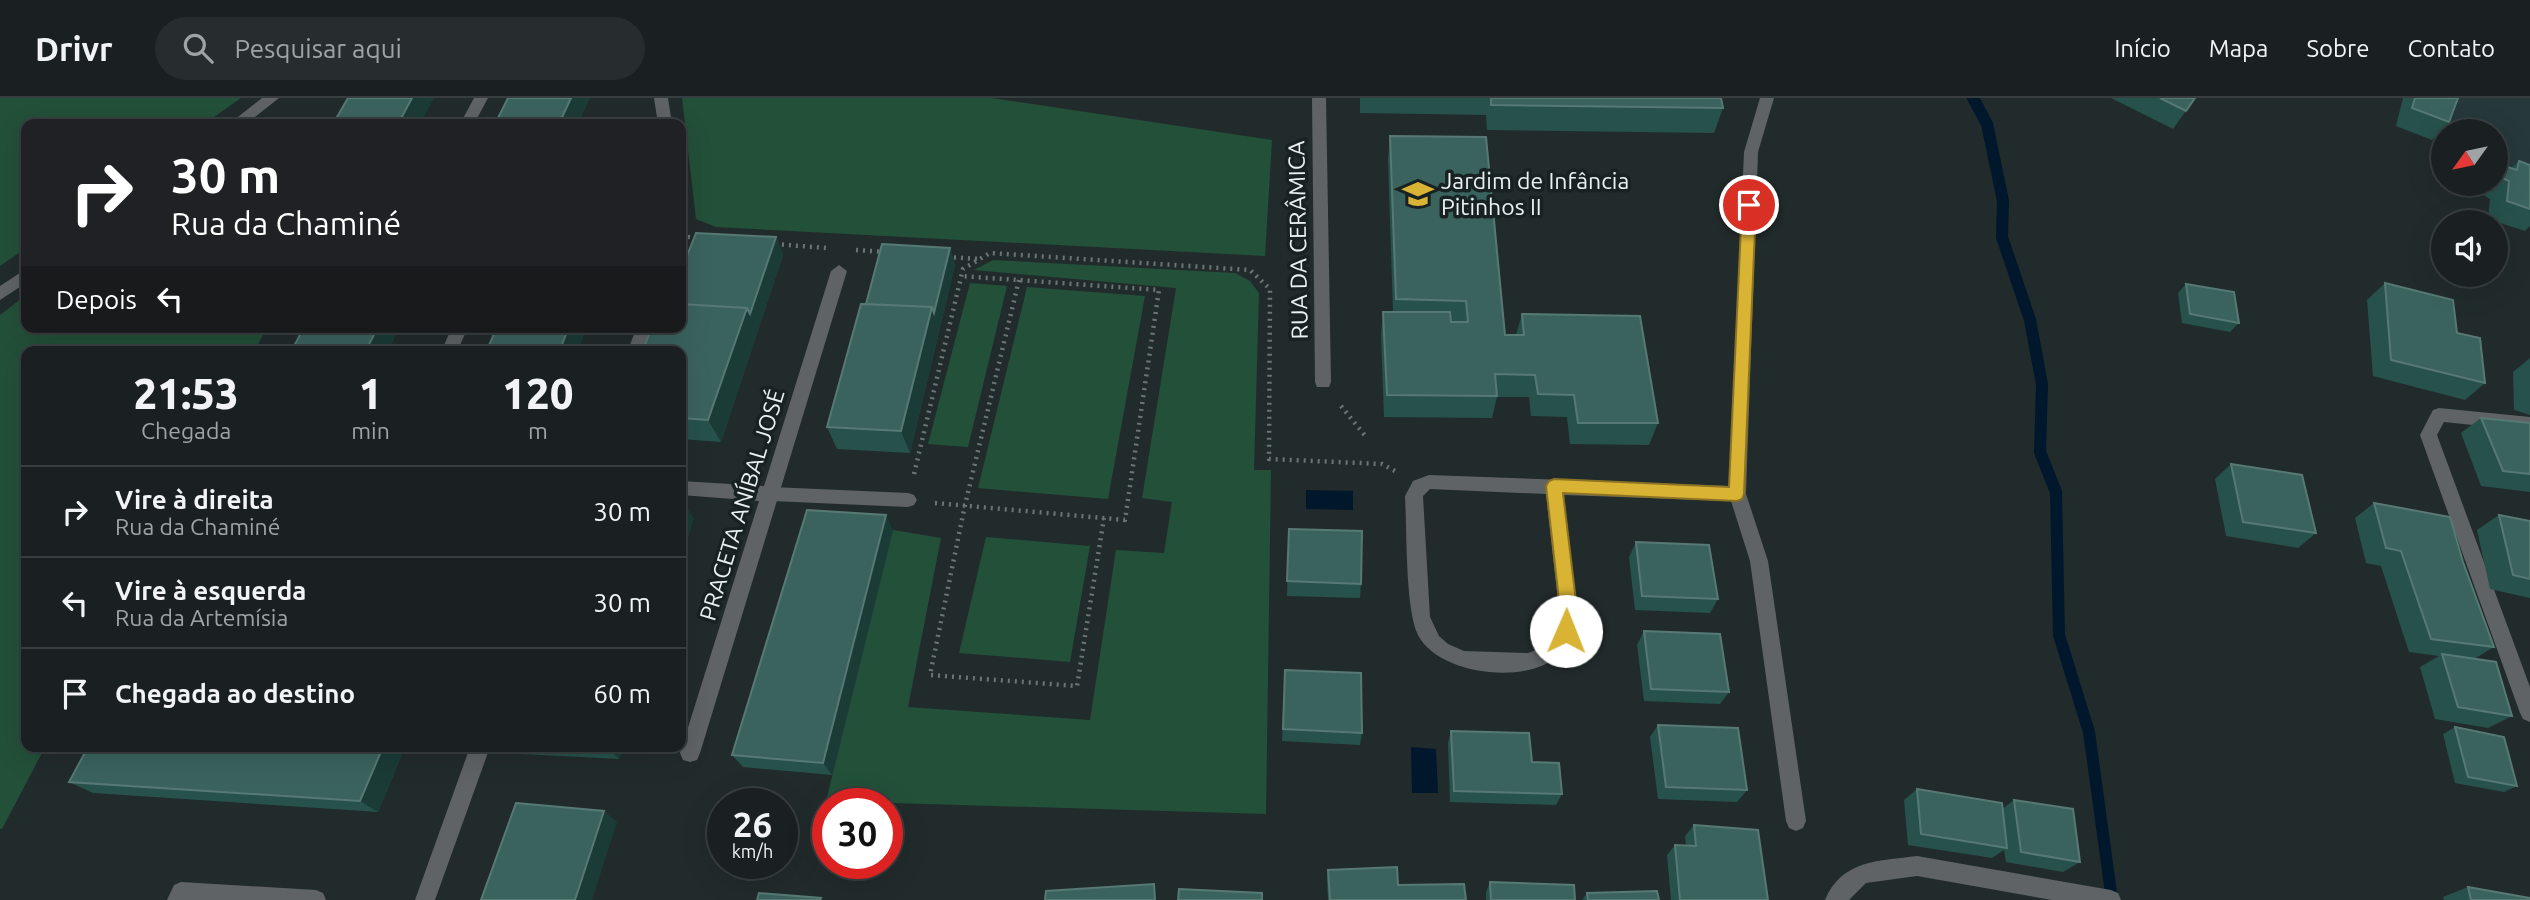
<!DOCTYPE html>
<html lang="pt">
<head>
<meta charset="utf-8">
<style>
  :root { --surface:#1a2021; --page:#272d2e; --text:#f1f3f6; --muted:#9fa3a5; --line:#383e3f }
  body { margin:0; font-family:Ubuntu,sans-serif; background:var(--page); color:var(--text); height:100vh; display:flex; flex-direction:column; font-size:26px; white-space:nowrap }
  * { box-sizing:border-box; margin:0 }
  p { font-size:23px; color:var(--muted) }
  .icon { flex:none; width:38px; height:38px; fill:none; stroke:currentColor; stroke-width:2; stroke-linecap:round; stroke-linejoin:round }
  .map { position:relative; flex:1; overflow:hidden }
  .details { position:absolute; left:21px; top:248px; width:665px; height:406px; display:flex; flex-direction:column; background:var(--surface); border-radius:14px; box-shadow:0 7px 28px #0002,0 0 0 2px var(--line) }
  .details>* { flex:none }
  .banner { position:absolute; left:21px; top:21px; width:665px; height:214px; border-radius:14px; box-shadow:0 7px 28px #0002,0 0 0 2px var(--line); background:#202124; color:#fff; overflow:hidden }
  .needle { width:46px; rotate:237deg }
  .fabs { position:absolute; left:2431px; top:21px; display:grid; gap:14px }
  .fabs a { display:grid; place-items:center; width:77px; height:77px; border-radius:50%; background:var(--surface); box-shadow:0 7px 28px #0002,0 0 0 2px var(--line); font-size:35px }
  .speed { position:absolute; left:707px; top:690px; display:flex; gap:14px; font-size:35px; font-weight:700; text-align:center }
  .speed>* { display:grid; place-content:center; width:91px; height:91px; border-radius:50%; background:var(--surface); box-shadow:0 7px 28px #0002,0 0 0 2px var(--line); line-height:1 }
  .speed small { font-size:18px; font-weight:400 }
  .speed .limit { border:10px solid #d22; background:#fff; color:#111 }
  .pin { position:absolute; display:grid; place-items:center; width:60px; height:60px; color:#fff; margin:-30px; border:4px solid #fff; border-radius:50%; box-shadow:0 2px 7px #0007 }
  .me { position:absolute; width:77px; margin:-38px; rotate:1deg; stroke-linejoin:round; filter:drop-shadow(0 0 5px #0008) }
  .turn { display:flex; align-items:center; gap:24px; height:147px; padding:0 35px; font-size:32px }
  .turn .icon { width:91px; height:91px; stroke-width:2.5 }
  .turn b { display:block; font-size:49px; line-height:60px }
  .then { display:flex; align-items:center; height:66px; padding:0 35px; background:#0003; gap:14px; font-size:26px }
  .eta { display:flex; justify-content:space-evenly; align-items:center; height:119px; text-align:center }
  .eta b { font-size:42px; font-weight:800; line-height:49px }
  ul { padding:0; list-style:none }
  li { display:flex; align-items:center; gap:21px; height:91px; padding:0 35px; border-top:2px solid var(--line) }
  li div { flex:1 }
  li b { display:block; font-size:26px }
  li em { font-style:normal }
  header { display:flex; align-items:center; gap:42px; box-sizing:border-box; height:98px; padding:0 35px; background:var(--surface); border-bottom:2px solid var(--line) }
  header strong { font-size:33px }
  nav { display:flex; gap:38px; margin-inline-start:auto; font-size:24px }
  .search { width:490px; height:63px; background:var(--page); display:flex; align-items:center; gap:18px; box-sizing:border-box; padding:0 24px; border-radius:38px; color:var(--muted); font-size:26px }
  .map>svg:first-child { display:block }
  .built { fill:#26383a }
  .green { fill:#235039 }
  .water { fill:#01172c }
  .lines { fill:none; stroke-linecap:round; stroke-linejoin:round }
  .stream { stroke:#01172c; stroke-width:12 }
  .path { stroke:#6c7474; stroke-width:4.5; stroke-dasharray:2 5; stroke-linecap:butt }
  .pedestrian { fill:#5f6365; fill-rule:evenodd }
  .minor { fill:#5f6365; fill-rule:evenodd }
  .wall { fill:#26524b }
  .shaded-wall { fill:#1b3b37 }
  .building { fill:#3b635d; stroke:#577974; stroke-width:2 }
  .route { fill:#d9b334; stroke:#8d7422; stroke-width:2 }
  .labels { text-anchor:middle; stroke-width:7; stroke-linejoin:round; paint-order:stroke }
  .poi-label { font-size:23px; fill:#ebf1f1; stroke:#182223; text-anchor:start }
  .street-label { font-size:23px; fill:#ebf1f1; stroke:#182223 }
</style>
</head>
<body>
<header>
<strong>Drivr</strong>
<div class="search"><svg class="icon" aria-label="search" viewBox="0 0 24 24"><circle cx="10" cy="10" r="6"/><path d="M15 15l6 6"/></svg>Pesquisar aqui</div>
<nav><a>Início</a><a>Mapa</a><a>Sobre</a><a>Contato</a></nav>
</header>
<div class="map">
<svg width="2530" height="802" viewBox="0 0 2530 802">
  <rect width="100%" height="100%" fill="#222b2c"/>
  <path class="built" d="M 2451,0 L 2530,0 L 2530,78 L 2496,65 L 2496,33 L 2443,33 L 2443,47 L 2438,45 Z"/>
  <path class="green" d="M 0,0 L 241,0 L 204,26 L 26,26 L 26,150 L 0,168 Z
    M 682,0 L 992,0 L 1272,42 L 1265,158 L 716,129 L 696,121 Z
    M 993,162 L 1235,175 L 1250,183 L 1259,195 L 1254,372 L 1271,372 L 1266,716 L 826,703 L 893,432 L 941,440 L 908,609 L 1090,622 L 1116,452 L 1164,455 L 1172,404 L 1142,400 L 1176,190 L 974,172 Z
    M 970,185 L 1007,188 L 968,349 L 928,346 Z
    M 1027,189 L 1145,198 L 1108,401 L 978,390 Z
    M 26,197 L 26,229 L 267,229 L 254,254 L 26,254 L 26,649 L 45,649 L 2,731 L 0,731 L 0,217 Z
    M 986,439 L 1090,448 L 1070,564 L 959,555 Z"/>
  <path class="water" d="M 1306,392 L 1353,393 L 1353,412 L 1306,411 Z
    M 1411,649 L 1436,651 L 1438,695 L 1412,695 Z"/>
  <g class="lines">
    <path class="stream" d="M 1973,0 L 1987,26 L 2003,103 L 2002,139 L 2030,222 L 2042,286 L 2040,354 L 2056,394 L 2059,537 L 2089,634 L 2112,802"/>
    <path class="path" d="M 681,138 L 697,140
      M 775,146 L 826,150
      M 856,152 L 885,154
      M 947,159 L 980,161
      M 1019,182 L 965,407 L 930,577 L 1077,588 L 1104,420
      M 1341,308 L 1367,340
      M 914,376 L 963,171 L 990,155 L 1250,172 L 1270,191 L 1269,361 L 1382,366 L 1395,373
      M 935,405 L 1125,422 L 1159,192 L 961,178"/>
    <path class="pedestrian" d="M 772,389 L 908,395 L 914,397 L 917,402 L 914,407 L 908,409 L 772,403 L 766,401 L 763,396 L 766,391 Z"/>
    <path class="minor" d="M 262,0 L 279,0 L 246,26 L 229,26 Z
      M 474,0 L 488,0 L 474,26 L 460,26 Z
      M 654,0 L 668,0 L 672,26 L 658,26 Z
      M 1312,0 L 1326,0 L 1331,284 L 1329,289 L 1317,289 L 1315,284 Z
      M 1760,0 L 1774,0 L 1758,54 L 1746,396 L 1768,463 L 1806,723 L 1803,730 L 1796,733 L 1789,730 L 1786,723 L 1750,463 L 1731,403 L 1564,397 L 1578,520 C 1574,535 1567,552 1554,561 C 1521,586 1438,576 1418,537 C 1405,511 1407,431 1405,398 L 1413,383 L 1429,377 L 1729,388 L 1744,54 ZM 1430,391 L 1546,396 L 1560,520 L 1549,541 L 1541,550 L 1528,555 L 1464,553 L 1448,546 L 1439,538 L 1430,519 L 1423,398 Z
      M 839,167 L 847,173 L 700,655 L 697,662 L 690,664 L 683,662 L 680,655 L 759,403 L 681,397 L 681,383 L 764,388 L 831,173 Z
      M 26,171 L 26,185 L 0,202 L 0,188 Z
      M 452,229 L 468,229 L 457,254 L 441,254 Z
      M 637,229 L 653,229 L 643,254 L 627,254 Z
      M 2439,310 L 2530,319 L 2530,333 L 2444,324 L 2437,337 L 2530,589 L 2530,624 L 2523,621 L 2520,615 L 2420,337 L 2433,312 Z
      M 470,649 L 490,649 L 435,802 L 415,802 Z
      M 1917,758 L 2111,792 L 2118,795 L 2121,802 L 2052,802 L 1917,778 L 1866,785 L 1849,802 L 1825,802 C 1842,761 1880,763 1917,758 Z
      M 181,784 L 316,792 L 323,795 L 326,802 L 167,802 L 174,787 Z"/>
  </g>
  <path class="wall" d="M 1360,0 L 1721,0 L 1723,10 L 1714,35 L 1487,32 L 1486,17 L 1360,15 Z
    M 2111,0 L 2195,0 L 2173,31 Z
    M 2403,0 L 2458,0 L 2449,24 L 2432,42 L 2396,28 Z
    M 1390,38 L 1505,237 L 1516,237 L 1522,216 L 1658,325 L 1649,347 L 1570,346 L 1567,319 L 1531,318 L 1529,299 L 1497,299 L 1492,320 L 1384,319 L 1381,237 L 1383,214 L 1393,214 L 1388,62 Z
    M 2519,63 L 2530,67 L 2530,128 L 2525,133 L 2488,121 L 2490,101 L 2482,96 L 2483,86 L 2496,86 L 2496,73 L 2501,67 L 2511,70 Z
    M 776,139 L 783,157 L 721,344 L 681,341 L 681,254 Z
    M 950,150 L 955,167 L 910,355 L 837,351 L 827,329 L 866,206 Z
    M 2385,185 L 2457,235 L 2485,285 L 2465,302 L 2373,278 L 2367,202 Z
    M 2186,186 L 2239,225 L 2230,234 L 2182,225 L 2178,195 Z
    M 2530,260 L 2530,317 L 2514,312 L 2513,274 Z
    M 2481,320 L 2530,325 L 2530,394 L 2481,388 L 2461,335 Z
    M 2231,366 L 2316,435 L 2298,450 L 2226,438 L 2215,381 Z
    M 2374,405 L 2463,464 L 2494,549 L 2474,561 L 2512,618 L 2488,630 L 2435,621 L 2420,569 L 2439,558 L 2409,554 L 2381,468 L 2366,465 L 2355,420 Z
    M 2499,417 L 2530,423 L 2530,500 L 2490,491 L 2477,432 Z
    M 1289,431 L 1361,486 L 1360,500 L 1287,498 Z
    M 893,432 L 832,677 L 743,669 L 732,657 Z
    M 1636,444 L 1718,501 L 1710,515 L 1635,512 L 1629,459 Z
    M 1644,533 L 1729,594 L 1720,606 L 1644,603 L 1637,547 Z
    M 1285,572 L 1362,635 L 1360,647 L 1282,643 Z
    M 1658,627 L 1747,692 L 1737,704 L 1658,701 L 1650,639 Z
    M 2455,629 L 2517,688 L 2504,694 L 2455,685 L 2443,636 Z
    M 1451,633 L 1532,664 L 1562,696 L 1556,707 L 1450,704 L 1448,645 Z
    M 88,649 L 405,649 L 378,714 L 93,695 L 69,684 Z
    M 514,649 L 623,649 L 619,661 L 522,656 Z
    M 1917,691 L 2002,711 L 2014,702 L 2080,764 L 2063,774 L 2006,764 L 2004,752 L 1992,760 L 1908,747 L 1904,702 Z
    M 1694,727 L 1768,802 L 1671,802 L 1667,757 L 1675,747 L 1686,747 L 1685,738 Z
    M 1328,772 L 1398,787 L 1466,802 L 1328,802 L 1327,782 Z
    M 1490,784 L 1575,802 L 1486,802 L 1486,794 Z
    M 2468,789 L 2471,802 L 2444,802 L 2443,799 Z
    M 1587,795 L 1659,802 L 1582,802 Z"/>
  <path class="shaded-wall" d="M 412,0 L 434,0 L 420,26 L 398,26 Z
    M 571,0 L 590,0 L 578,26 L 559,26 Z
    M 776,139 L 783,157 L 758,233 L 750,216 Z
    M 950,150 L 955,167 L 910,355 L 901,333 L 932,209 Z
    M 747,210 L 758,233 L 721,344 L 708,322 Z
    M 378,229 L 400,229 L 388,254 L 365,254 Z
    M 569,229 L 587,229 L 578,254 L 559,254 Z
    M 681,401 L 694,420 L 681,464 Z
    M 886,417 L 893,432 L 832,677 L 823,665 Z
    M 383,649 L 405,649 L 378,714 L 360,703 Z
    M 607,649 L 623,649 L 619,661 Z
    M 604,713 L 617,724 L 592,802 L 575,802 Z"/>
  <path class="building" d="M 348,0 L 412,0 L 398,26 L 333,26 Z
    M 508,0 L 571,0 L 559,26 L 495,26 Z
    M 1491,0 L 1721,0 L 1723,10 L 1491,7 Z
    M 2160,0 L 2195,0 L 2186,13 Z
    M 2415,0 L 2458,0 L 2449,24 L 2412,10 Z
    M 1390,38 L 1486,39 L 1505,237 L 1524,237 L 1522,216 L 1640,218 L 1658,325 L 1578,325 L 1574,297 L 1538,296 L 1535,277 L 1495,276 L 1497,298 L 1387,297 L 1383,214 L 1450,214 L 1451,224 L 1468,224 L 1466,203 L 1396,201 Z
    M 2519,63 L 2530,67 L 2530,111 L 2507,103 L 2509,83 L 2500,79 L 2501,67 L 2517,72 Z
    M 696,135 L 776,139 L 750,216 L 747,210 L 681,206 L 681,173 Z
    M 882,146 L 950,150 L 934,215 L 932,209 L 866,206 Z
    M 2385,185 L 2453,202 L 2457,235 L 2480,240 L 2485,285 L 2391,262 Z
    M 2186,186 L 2234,194 L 2239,225 L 2190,216 Z
    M 681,206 L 747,210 L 708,322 L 681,320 L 681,254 L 642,254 L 652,229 L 681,229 Z
    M 861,206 L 932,209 L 901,333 L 827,329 Z
    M 304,229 L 378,229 L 365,254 L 291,254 Z
    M 497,229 L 569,229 L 559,254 L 486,254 Z
    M 2481,320 L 2530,325 L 2530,376 L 2503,373 Z
    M 2231,366 L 2302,377 L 2316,435 L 2243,424 Z
    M 2374,405 L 2450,419 L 2463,464 L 2494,549 L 2431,541 L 2401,453 L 2386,450 Z
    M 807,412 L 886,417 L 823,665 L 732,657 Z
    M 2499,417 L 2530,423 L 2530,481 L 2513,477 Z
    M 1289,431 L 1362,433 L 1361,486 L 1287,483 Z
    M 1636,444 L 1709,447 L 1718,501 L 1642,498 Z
    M 1644,533 L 1720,536 L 1729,594 L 1651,591 Z
    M 2442,556 L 2496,564 L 2512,618 L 2458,609 Z
    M 1285,572 L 1361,575 L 1362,635 L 1283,631 Z
    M 1658,627 L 1738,630 L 1747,692 L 1666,689 Z
    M 2455,629 L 2504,639 L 2517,688 L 2468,679 Z
    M 1451,633 L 1529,635 L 1532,664 L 1559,665 L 1562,696 L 1454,693 Z
    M 88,649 L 383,649 L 360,703 L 69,684 Z
    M 1917,691 L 2002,705 L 2007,750 L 1921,736 Z
    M 2014,702 L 2073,711 L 2080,764 L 2021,754 Z
    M 516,705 L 604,713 L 575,802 L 481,802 Z
    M 1694,727 L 1758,732 L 1768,802 L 1680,802 L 1675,747 L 1696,748 Z
    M 1397,769 L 1398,787 L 1464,786 L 1466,802 L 1330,802 L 1328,772 Z
    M 1490,784 L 1574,787 L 1575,802 L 1491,802 Z
    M 1154,786 L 1155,802 L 1045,802 L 1046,793 Z
    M 2468,789 L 2530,800 L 2530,802 L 2471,802 Z
    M 1179,791 L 1262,795 L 1262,802 L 1178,802 Z
    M 1657,793 L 1659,802 L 1588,802 L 1587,795 Z
    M 759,795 L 821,800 L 820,802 L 757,802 Z"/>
  <path class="route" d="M 1749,102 L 1756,107 L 1744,396 L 1742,401 L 1737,403 L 1563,395 L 1578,520 L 1572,538 L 1566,540 L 1560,538 L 1558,533 L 1561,520 L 1546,388 L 1549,383 L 1554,381 L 1729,389 L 1742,107 Z"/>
  <defs>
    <g id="school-bare" transform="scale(2.415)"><path d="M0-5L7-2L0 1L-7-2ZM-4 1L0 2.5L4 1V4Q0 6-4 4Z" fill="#d9b334" stroke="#182223" stroke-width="2.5" paint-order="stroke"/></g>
  </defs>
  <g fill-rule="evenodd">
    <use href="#school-bare" x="1418" y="96"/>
  </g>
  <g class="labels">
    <g class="poi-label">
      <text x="1441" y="91">Jardim de Infância<tspan x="1441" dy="26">Pitinhos II</tspan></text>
    </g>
    <g class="street-label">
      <text transform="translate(1298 142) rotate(-91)" y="8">RUA DA CERÂMICA</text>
      <text transform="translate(742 407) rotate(-73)" y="8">PRACETA ANÍBAL JOSÉ</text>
    </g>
  </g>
</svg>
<div class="fabs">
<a><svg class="needle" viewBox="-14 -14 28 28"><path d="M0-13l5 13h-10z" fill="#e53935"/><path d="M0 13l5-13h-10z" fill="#9fa3a5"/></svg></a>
<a><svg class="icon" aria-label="sound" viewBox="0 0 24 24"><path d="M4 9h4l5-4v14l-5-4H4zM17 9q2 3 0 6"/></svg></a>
</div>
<div class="speed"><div>26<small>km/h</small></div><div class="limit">30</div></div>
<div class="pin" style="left:1749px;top:107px;background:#d93025"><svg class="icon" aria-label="arrive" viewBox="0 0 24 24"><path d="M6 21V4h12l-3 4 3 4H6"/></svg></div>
<svg class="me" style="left:1566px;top:533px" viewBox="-20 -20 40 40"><circle r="19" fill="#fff"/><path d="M0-13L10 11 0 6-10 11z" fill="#d9b334"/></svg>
<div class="banner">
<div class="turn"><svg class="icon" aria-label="right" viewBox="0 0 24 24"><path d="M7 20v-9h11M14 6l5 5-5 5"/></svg><div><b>30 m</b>Rua da Chaminé</div></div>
<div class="then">Depois<svg class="icon" aria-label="left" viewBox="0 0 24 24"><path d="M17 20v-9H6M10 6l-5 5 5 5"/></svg></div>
</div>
<section class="details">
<div class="eta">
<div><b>21:53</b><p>Chegada</p></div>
<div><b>1</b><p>min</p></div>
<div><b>120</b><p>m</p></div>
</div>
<ul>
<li><svg class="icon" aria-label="right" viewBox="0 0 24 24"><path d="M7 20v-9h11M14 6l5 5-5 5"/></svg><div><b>Vire à direita</b><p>Rua da Chaminé</p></div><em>30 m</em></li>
<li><svg class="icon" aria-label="left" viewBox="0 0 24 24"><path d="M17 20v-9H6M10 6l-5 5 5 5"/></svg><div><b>Vire à esquerda</b><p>Rua da Artemísia</p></div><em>30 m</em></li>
<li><svg class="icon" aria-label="arrive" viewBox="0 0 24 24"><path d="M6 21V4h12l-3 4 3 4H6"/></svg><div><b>Chegada ao destino</b></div><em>60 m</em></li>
</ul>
</section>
</div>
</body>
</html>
